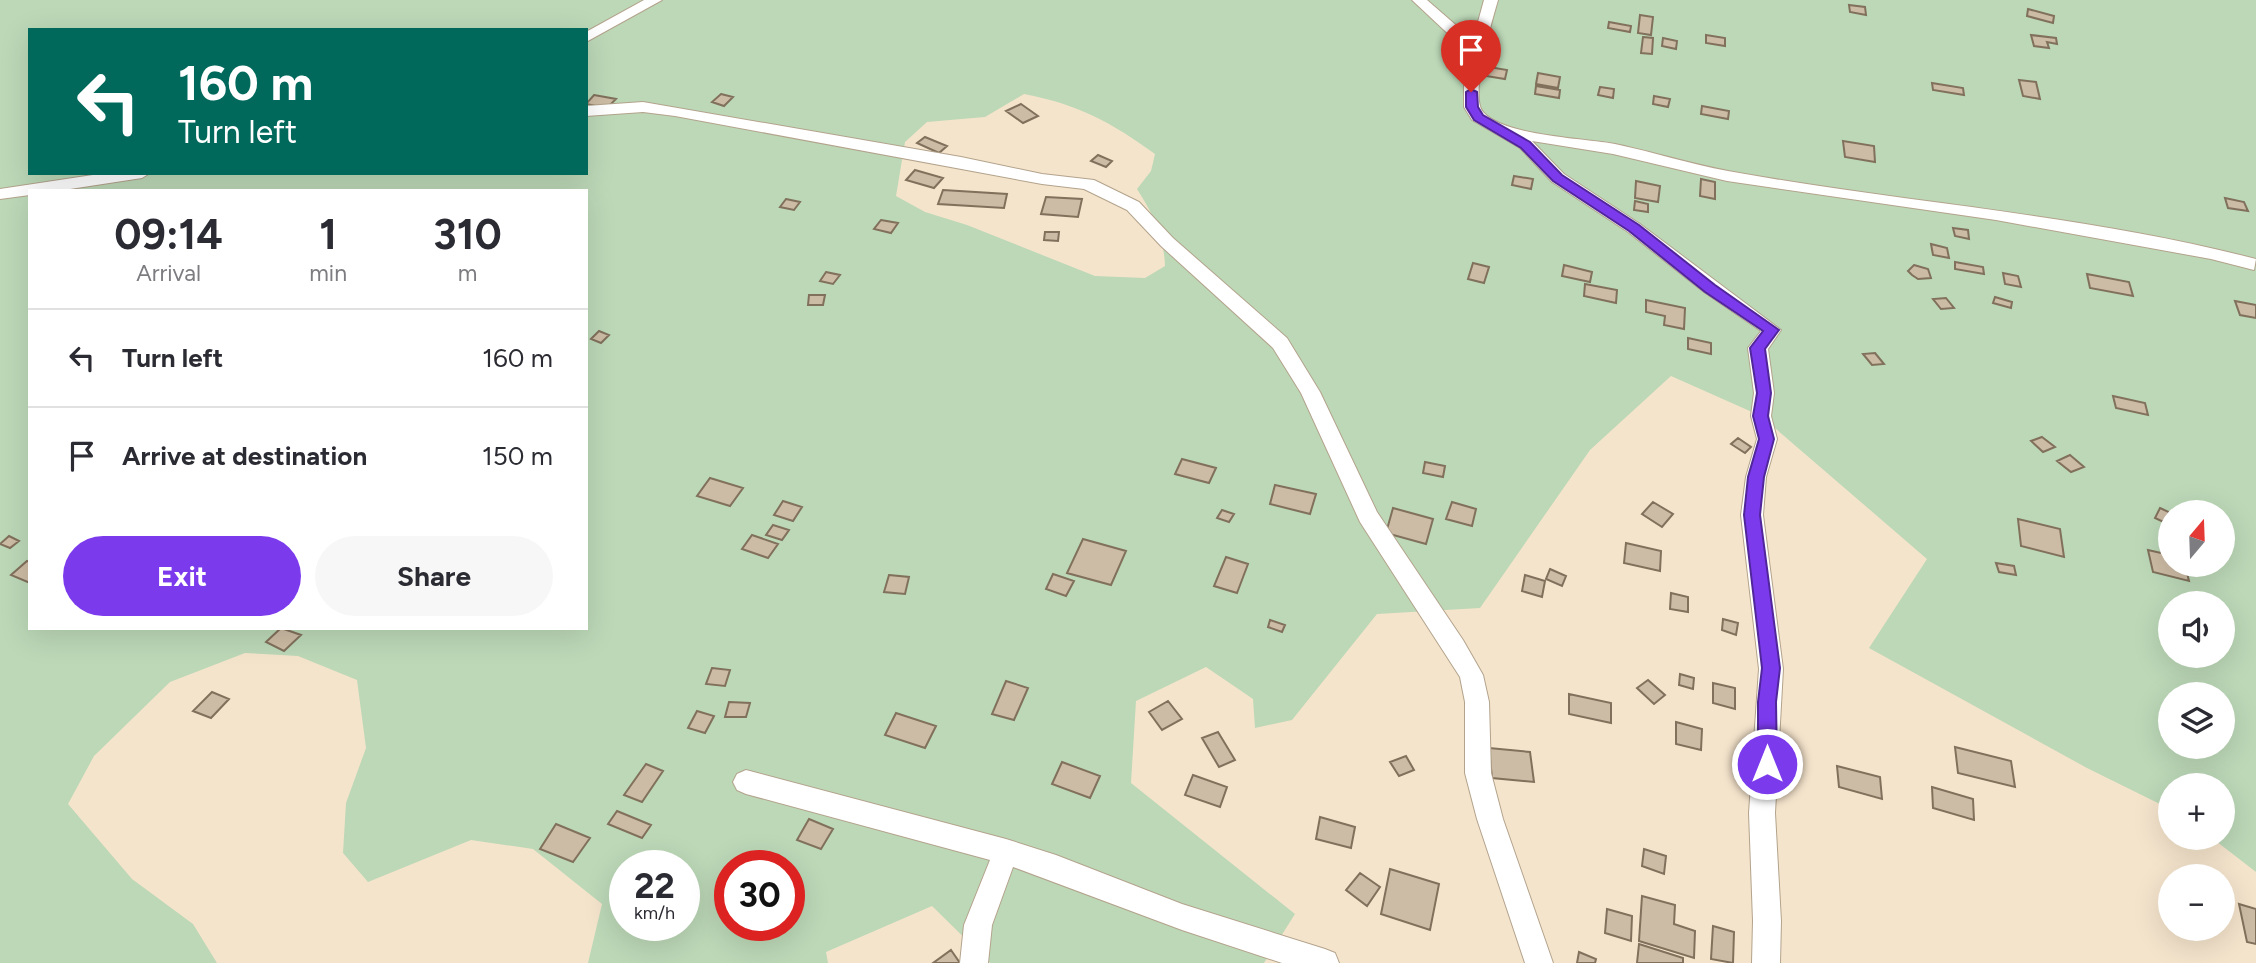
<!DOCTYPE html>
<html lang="en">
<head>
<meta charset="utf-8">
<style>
  :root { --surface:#fff; --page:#f7f7f7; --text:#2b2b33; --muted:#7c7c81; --line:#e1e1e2; --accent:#7c3aed }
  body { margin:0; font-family:Figtree,sans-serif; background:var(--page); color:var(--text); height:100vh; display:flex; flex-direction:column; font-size:26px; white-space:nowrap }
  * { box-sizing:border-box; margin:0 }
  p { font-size:23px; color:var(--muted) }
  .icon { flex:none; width:38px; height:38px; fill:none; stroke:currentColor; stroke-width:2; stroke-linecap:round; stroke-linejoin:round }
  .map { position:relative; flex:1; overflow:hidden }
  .side { position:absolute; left:28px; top:189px; width:560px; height:441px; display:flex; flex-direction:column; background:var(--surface); border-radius:0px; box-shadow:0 7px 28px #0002 }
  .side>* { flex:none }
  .banner { position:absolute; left:28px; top:28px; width:560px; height:147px; border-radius:0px; box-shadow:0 7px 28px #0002; background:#00695c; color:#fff; overflow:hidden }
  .needle { width:46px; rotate:19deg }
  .fabs { position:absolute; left:2158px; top:500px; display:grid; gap:14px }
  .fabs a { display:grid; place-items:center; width:77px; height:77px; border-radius:50%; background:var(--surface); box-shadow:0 7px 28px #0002; font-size:35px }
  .speed { position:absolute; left:609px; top:850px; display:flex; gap:14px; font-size:35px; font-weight:700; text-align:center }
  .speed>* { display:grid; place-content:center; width:91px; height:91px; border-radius:50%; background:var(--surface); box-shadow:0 7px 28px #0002; line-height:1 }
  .speed small { font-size:18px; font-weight:400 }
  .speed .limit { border:10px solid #d22; background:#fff; color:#111 }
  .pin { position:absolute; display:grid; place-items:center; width:60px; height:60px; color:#fff; margin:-72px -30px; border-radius:50% 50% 50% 0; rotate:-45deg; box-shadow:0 0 7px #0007 }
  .pin .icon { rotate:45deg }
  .me { position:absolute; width:77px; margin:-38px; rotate:0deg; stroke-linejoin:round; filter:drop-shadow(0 0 5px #0008) }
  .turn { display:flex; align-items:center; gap:24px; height:147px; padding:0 35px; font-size:32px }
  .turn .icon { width:91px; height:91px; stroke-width:2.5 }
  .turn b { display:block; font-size:49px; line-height:60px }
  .eta { display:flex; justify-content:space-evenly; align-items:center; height:119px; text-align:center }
  .eta b { font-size:42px; font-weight:700; line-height:49px }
  .primary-button { display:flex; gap:14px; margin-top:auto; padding:14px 35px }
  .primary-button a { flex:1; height:80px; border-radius:42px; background:var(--accent); color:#fff; font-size:28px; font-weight:700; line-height:80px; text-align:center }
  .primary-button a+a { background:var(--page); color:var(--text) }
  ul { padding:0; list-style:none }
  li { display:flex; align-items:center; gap:21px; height:98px; padding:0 35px; border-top:2px solid var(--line) }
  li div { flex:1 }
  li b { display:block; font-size:26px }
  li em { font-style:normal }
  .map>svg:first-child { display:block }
  .green { fill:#bcd8b7; fill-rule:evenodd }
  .building { fill:#cdbca5; stroke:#81715c; stroke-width:2 }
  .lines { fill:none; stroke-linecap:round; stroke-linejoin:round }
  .street-casing { stroke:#b3a38c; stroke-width:2 }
  .street { fill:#fff; fill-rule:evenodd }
  .route { fill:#7c3aed; stroke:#51269a; stroke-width:2 }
</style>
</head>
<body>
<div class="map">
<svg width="2256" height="963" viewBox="0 0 2256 963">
  <rect width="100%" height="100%" fill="#f5e4cc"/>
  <path class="green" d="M 0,0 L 2256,0 L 2256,872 L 2212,838 L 2222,838 L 2222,786 L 2170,786 L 2170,809 L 2087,768 L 1869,648 L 1927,559 L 1761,416 L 1671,376 L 1590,450 L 1480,608 L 1377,614 L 1292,720 L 1255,728 L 1253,699 L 1206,667 L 1136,701 L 1131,783 L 1295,914 L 1264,963 L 990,963 L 932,906 L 826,952 L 828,963 L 588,963 L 602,904 L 533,849 L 471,840 L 368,882 L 343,853 L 346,803 L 366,748 L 357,680 L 298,656 L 245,653 L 170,682 L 94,756 L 68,804 L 132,879 L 193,924 L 217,963 L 0,963 ZM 30,30 L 586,30 L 586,173 L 30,173 ZM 1024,94 C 1077,104 1111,122 1155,154 L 1151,171 L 1137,189 C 1153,214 1164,236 1165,266 L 1145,278 L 1095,276 L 967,225 L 925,212 L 896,196 L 905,142 L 927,122 L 985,117 ZM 30,191 L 586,191 L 586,628 L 30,628 ZM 2170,513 L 2222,513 L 2222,565 L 2170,565 ZM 2170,604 L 2222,604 L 2222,656 L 2170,656 ZM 2170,695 L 2222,695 L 2222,747 L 2170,747 ZM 625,866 L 684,866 L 684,926 L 625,926 ZM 730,866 L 789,866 L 789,926 L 730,926 Z"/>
  <path class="building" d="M 1849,5 L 1865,7 L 1866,15 L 1850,12 Z
    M 2028,9 L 2054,16 L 2053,23 L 2027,16 Z
    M 1640,15 L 1653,17 L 1651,35 L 1638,33 Z
    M 1609,22 L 1631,26 L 1630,32 L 1608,28 Z
    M 1706,35 L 1725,38 L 1725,46 L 1706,43 Z
    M 2031,35 L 2056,38 L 2057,44 L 2047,42 L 2049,48 L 2034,46 Z
    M 1643,37 L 1653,38 L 1652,54 L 1641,53 Z
    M 1663,38 L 1677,41 L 1676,49 L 1662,46 Z
    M 1483,66 L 1507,70 L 1505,79 L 1480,75 Z
    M 1538,73 L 1560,77 L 1558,88 L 1536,84 Z
    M 2019,80 L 2036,82 L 2040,99 L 2023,96 Z
    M 1932,83 L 1963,88 L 1964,95 L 1933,90 Z
    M 1536,86 L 1560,90 L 1559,98 L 1535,94 Z
    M 1600,87 L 1614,89 L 1613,98 L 1598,95 Z
    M 721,94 L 733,97 L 724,106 L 712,102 Z
    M 594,95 L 616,99 L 607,108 L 586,104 Z
    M 1654,96 L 1670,99 L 1668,107 L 1653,104 Z
    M 1021,104 L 1038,116 L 1023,123 L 1006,111 Z
    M 1702,106 L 1729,111 L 1728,119 L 1701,114 Z
    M 925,137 L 947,146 L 939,153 L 917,143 Z
    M 1843,141 L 1874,146 L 1875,162 L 1845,157 Z
    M 1098,155 L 1112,161 L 1106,167 L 1091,161 Z
    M 915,170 L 943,178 L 934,188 L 906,180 Z
    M 1514,176 L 1533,179 L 1531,189 L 1512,185 Z
    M 1701,179 L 1715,182 L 1715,199 L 1700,196 Z
    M 1636,181 L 1660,186 L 1658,202 L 1635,198 Z
    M 943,190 L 1007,194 L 1004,208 L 938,204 Z
    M 1046,197 L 1082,199 L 1078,217 L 1041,214 Z
    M 2225,198 L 2244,202 L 2248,211 L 2228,208 Z
    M 786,199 L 800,202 L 794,210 L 780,207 Z
    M 1635,201 L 1648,204 L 1648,212 L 1634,210 Z
    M 881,220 L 898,223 L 891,233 L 874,229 Z
    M 1953,228 L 1968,230 L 1969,239 L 1955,236 Z
    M 1045,232 L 1059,232 L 1058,241 L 1044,240 Z
    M 1931,244 L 1947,248 L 1949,258 L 1933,255 Z
    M 1955,262 L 1983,267 L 1984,274 L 1955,269 Z
    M 1473,263 L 1489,267 L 1484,283 L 1468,279 Z
    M 1564,265 L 1592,272 L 1590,282 L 1562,276 Z
    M 1914,265 L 1928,269 L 1931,278 L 1918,279 L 1912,275 L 1908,271 Z
    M 826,272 L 840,275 L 833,284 L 820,281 Z
    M 2003,273 L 2018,276 L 2021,287 L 2005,284 Z
    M 2087,274 L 2129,282 L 2133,296 L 2090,288 Z
    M 1585,284 L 1617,290 L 1616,303 L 1584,296 Z
    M 809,295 L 825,295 L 823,305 L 808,305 Z
    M 1995,297 L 2012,302 L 2011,308 L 1993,303 Z
    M 1946,298 L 1954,308 L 1941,309 L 1933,299 Z
    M 1646,300 L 1685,308 L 1684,329 L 1664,325 L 1665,316 L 1646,312 Z
    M 2235,301 L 2256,305 L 2256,318 L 2240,315 Z
    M 599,331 L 609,335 L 601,343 L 591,339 Z
    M 1688,338 L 1711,343 L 1711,354 L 1688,349 Z
    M 1875,353 L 1884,364 L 1872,365 L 1863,354 Z
    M 2113,396 L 2145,403 L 2148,415 L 2116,408 Z
    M 2042,437 L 2055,447 L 2043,452 L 2031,441 Z
    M 1738,438 L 1751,447 L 1745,453 L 1731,444 Z
    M 2070,455 L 2084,467 L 2071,472 L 2057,461 Z
    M 1182,459 L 1216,468 L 1209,483 L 1175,474 Z
    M 1425,462 L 1445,466 L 1443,477 L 1423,473 Z
    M 710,478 L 743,488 L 730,506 L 697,496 Z
    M 1275,485 L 1316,494 L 1310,514 L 1270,504 Z
    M 783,501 L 802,507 L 793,521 L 774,515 Z
    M 1452,502 L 1476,509 L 1472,526 L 1446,519 Z
    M 1653,502 L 1673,514 L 1662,527 L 1642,514 Z
    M 1393,508 L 1433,519 L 1426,544 L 1386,533 Z
    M 2160,508 L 2171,513 L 2170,525 L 2155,518 Z
    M 1222,510 L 1234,514 L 1229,522 L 1217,518 Z
    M 2018,519 L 2060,529 L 2064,557 L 2021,546 Z
    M 773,525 L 789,530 L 782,540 L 766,535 Z
    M 752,535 L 778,544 L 768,558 L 742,549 Z
    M 9,536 L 19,541 L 10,548 L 0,544 Z
    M 1083,539 L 1126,551 L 1111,585 L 1067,573 Z
    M 1626,543 L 1661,551 L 1660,571 L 1624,563 Z
    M 2148,550 L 2170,555 L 2170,565 L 2185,565 L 2189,581 L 2153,572 Z
    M 1226,557 L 1248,564 L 1237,593 L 1214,586 Z
    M 27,561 L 30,562 L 30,583 L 11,575 Z
    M 1996,563 L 2014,566 L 2016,575 L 1999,572 Z
    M 1550,569 L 1566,576 L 1562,586 L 1546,579 Z
    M 1053,574 L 1074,581 L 1066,596 L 1046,589 Z
    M 889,575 L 909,577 L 905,594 L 884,592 Z
    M 1525,575 L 1545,581 L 1542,597 L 1522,591 Z
    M 1671,593 L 1688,597 L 1688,612 L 1670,609 Z
    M 1723,619 L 1738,623 L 1736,635 L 1722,630 Z
    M 1270,620 L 1285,625 L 1282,632 L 1268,627 Z
    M 281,628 L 301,635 L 284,651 L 266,642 Z
    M 712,668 L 730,670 L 725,686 L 706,684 Z
    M 1680,674 L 1694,678 L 1693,689 L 1679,685 Z
    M 1648,680 L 1665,695 L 1654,704 L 1637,688 Z
    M 1006,681 L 1028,688 L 1014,720 L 992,714 Z
    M 1713,683 L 1735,688 L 1735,709 L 1713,703 Z
    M 212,692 L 229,699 L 211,718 L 193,711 Z
    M 1569,694 L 1611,703 L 1611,723 L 1569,714 Z
    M 1168,701 L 1182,719 L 1162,730 L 1149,712 Z
    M 729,702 L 750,703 L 746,717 L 725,717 Z
    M 697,711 L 714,716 L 705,733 L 688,728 Z
    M 896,713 L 936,726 L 925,748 L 885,735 Z
    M 1676,722 L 1702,729 L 1701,750 L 1676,744 Z
    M 1218,732 L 1235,760 L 1219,767 L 1202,738 Z
    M 1955,747 L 2011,761 L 2015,787 L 1958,773 Z
    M 1489,748 L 1530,752 L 1534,782 L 1492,778 Z
    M 1406,756 L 1414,770 L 1399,776 L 1390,762 Z
    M 1062,762 L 1100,776 L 1090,798 L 1052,784 Z
    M 646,764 L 663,771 L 642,802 L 624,795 Z
    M 1837,766 L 1880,777 L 1882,799 L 1839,787 Z
    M 1193,775 L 1227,787 L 1220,807 L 1185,795 Z
    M 1932,787 L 1973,799 L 1974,820 L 1933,808 Z
    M 617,811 L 651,825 L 642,838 L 608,824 Z
    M 1320,817 L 1355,827 L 1351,848 L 1316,839 Z
    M 809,819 L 833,829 L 821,849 L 797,840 Z
    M 556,824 L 590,838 L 573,862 L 540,849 Z
    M 1644,849 L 1666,856 L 1664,874 L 1642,866 Z
    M 1390,869 L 1439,884 L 1430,930 L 1381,914 Z
    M 1360,873 L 1380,887 L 1367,906 L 1346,890 Z
    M 1642,896 L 1675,905 L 1674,924 L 1695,931 L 1694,958 L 1639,941 Z
    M 2239,904 L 2256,909 L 2256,944 L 2247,942 Z
    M 1607,909 L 1632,916 L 1631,941 L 1605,933 Z
    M 1713,926 L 1734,932 L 1733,963 L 1711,959 Z
    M 1639,944 L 1683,958 L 1683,963 L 1637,963 Z
    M 951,950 L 960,963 L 933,963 Z
    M 1579,952 L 1596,959 L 1595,963 L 1577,963 Z"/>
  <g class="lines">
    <g class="street-casing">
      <path id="street" d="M 644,0 L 662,0 L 586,42 L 586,32 Z
        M 1412,0 L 1427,0 L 1473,40 L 1484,0 L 1498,0 C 1492,21 1469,96 1483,112 C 1504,136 1582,138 1615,144 C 1653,152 1690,164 1728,171 C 1903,203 2083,214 2256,259 L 2254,270 L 2211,259 L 1996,220 L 1727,181 L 1613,154 L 1532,141 L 1564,174 L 1640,224 L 1781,330 L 1768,349 L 1774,393 L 1771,416 L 1777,439 L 1766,477 L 1763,515 L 1783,669 L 1775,813 L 1781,921 L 1780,963 L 1752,963 L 1753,921 L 1749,813 L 1759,669 L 1741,515 L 1746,477 L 1757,439 L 1751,416 L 1754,393 L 1748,348 L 1761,331 L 1704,292 L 1628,232 L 1552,182 L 1520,148 L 1472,120 L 1464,107 L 1464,70 L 1470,50 L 1459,44 Z
        M 643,102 L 961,157 L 1042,174 L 1094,180 L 1139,202 L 1173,238 L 1287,338 L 1320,392 L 1377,512 L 1463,640 L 1483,675 L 1489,702 L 1491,773 L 1503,819 L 1553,963 L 1525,963 L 1477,819 L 1465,773 L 1465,702 L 1460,677 L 1360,522 L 1301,393 L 1273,348 L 1161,246 L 1127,210 L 1084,189 L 1042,184 L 675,116 L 643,112 L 586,116 L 586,106 Z
        M 106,173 L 150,173 L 142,178 L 57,191 L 30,191 L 30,195 L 0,199 L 0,189 Z
        M 746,770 L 1006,839 L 1056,855 L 1182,904 L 1325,949 L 1335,953 L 1339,963 L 1282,963 L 1182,930 L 1013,867 L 992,925 L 988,963 L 960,963 L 964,925 L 990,860 L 746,794 L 737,790 L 733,782 L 737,774 Z"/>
    </g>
    <use href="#street" class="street"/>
  </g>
  <path class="route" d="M 1471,89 L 1477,92 L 1478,107 L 1483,115 L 1530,142 L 1562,175 L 1639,225 L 1715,285 L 1779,330 L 1765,349 L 1771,393 L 1768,416 L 1774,439 L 1764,477 L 1760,515 L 1780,668 L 1776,702 L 1777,764 L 1774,770 L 1767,773 L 1760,770 L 1758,764 L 1758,702 L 1762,668 L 1744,515 L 1748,477 L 1759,439 L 1753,416 L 1757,393 L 1750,348 L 1763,331 L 1705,292 L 1629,231 L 1553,181 L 1521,148 L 1474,120 L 1466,107 L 1466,92 Z"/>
</svg>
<div class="fabs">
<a><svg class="needle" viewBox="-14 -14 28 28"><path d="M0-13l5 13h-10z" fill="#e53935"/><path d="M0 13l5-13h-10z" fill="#7c7c81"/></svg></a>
<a><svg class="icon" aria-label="sound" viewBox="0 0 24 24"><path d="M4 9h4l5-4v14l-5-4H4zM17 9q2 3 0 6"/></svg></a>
<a><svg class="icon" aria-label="layers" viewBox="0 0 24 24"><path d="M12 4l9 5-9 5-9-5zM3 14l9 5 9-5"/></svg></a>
<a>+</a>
<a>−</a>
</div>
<div class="speed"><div>22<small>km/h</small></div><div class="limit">30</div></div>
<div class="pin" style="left:1471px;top:92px;background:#d93025"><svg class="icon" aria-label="arrive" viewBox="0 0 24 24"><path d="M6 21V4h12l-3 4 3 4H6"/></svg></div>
<svg class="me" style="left:1767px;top:764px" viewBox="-20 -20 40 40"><circle r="17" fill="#7c3aed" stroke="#fff" stroke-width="3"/><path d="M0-11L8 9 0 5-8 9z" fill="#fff"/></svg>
<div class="banner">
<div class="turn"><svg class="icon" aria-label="left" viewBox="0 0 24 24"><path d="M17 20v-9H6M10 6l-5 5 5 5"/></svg><div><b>160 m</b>Turn left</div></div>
</div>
<section class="side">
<div class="eta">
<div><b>09:14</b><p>Arrival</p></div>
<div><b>1</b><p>min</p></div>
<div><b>310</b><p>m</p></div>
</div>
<ul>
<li><svg class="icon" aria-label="left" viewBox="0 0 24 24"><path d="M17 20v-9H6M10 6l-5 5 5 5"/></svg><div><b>Turn left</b></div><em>160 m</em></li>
<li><svg class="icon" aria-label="arrive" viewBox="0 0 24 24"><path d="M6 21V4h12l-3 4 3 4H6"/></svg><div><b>Arrive at destination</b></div><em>150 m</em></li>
</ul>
<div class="primary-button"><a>Exit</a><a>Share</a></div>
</section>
</div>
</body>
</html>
